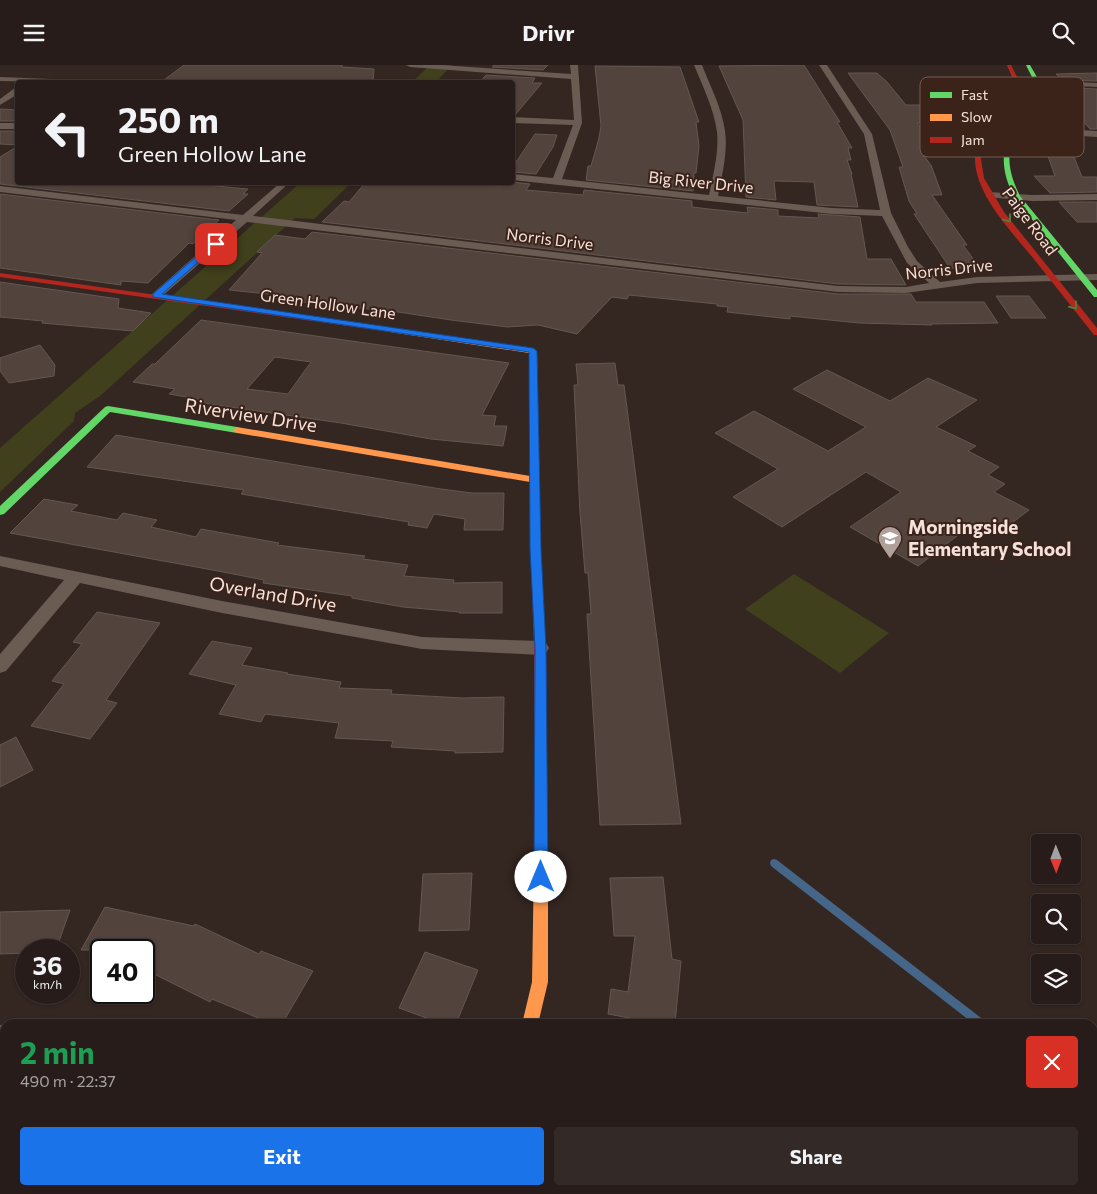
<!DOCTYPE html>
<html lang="en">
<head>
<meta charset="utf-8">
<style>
  :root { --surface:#271c19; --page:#332926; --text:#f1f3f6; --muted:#a4a1a2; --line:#433a38; --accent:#1a73e8 }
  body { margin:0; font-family:Commissioner,sans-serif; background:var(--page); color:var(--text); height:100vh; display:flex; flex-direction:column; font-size:19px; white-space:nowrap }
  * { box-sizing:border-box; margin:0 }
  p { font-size:16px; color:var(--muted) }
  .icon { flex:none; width:28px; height:28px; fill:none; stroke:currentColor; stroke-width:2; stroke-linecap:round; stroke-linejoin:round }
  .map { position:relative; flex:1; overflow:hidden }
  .details { position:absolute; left:0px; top:954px; width:1098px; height:176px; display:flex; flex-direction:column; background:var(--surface); border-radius:15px 15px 0 0; box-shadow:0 1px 4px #0004,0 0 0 1px var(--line) }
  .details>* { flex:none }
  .banner { position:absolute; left:15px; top:15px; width:500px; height:105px; border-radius:5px; box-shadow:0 1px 4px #0004,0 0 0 1px var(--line); background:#271c19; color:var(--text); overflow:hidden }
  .needle { width:32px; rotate:179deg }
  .tools { position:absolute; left:1031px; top:769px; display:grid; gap:10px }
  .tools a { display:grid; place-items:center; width:50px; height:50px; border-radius:5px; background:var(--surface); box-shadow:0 1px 4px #0004,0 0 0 1px var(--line); font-size:25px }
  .speed { position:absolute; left:15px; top:874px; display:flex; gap:10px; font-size:25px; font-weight:700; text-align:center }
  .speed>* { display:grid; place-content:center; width:65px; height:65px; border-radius:50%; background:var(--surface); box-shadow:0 1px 4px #0004,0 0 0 1px var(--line); line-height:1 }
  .speed small { font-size:12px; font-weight:400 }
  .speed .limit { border:2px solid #111; border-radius:8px; background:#fff; color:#111 }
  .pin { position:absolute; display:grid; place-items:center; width:42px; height:42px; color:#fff; margin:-21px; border-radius:10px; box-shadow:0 2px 8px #0006 }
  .me { position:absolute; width:55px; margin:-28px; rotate:0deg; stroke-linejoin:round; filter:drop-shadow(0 0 4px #0008) }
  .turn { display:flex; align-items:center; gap:18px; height:105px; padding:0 20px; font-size:22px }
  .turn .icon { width:65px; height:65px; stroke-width:2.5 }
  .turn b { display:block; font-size:35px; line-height:42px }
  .round { display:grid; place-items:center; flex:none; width:52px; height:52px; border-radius:5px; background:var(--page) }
  .summary { display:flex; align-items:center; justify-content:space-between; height:85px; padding:0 20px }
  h1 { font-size:30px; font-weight:700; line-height:38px; color:#1e9e55 }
  .primary-button { display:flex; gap:10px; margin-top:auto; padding:10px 20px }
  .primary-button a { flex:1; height:58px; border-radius:5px; background:var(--accent); color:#fff; font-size:20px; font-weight:700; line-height:58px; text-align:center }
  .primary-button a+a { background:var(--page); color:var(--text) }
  header { display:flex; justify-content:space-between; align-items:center; height:65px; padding:0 20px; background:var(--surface); font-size:22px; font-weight:700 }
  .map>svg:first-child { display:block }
  .green { fill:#40401d }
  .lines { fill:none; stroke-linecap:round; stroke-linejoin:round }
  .stream { fill:#466689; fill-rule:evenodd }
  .building { fill:#53433d; stroke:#635752; fill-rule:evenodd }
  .street { fill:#6a5c53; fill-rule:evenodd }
  .fast { fill:#63d668; fill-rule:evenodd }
  .slow { fill:#ff974d; fill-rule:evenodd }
  .jam { fill:#b3261e; fill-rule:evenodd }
  .oneway { stroke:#507c40 }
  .route { fill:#1a73e8; stroke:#114b97 }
  .labels { text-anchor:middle; stroke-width:4; stroke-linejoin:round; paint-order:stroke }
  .far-street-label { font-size:16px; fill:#f3e2db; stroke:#3c2319 }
  .street-label { font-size:19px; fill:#f3e2db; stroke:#3c2319 }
  .poi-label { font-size:19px; font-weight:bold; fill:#f3e2db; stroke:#3c2319; text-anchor:start }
  .key { fill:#3c2319; stroke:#735c53; stroke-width:1 }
  .key-label { font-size:14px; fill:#f3e2db }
</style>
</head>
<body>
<header><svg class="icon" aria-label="menu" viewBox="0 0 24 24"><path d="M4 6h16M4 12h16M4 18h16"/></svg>Drivr<svg class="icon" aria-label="search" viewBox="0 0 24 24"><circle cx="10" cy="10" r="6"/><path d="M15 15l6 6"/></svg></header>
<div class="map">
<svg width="1097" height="1129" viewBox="0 0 1097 1129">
  <rect width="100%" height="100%" fill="#342621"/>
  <path class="green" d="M 430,0 L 452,0 L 436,17 L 411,18 Z
    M 300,118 L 351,118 L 314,154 L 295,153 L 100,331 L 75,348 L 74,356 L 0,427 L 0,383 Z
    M 794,509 L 889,568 L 840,608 L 745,544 Z"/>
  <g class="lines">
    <path class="stream" d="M 774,794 L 777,795 L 985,956 L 987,959 L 974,959 L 771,801 L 770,798 L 771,795 Z
      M 1092,989 L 1097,990 L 1097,1000 L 1092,999 Z"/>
  </g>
  <path class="building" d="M 184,0 L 343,0 L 341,2 L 374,4 L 373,18 L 205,18 L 164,15 Z
    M 494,0 L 548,0 L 543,5 L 492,2 Z
    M 804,0 L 833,46 L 840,57 L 837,57 L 852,83 L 848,83 L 851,95 L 847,95 L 852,109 L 851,109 L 858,142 L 817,140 L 814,117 L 774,116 L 776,135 L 746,132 L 743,55 L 719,1 Z
    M 595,1 L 680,2 L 699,57 L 696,57 L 699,81 L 696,108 L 694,108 L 693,126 L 586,115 L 588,101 L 591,101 L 599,73 L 601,61 Z
    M 848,8 L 877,8 L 887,17 L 906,40 L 946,40 L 961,58 L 917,58 L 927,71 L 933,86 L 920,86 L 931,100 L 942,130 L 932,130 L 967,180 L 963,180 L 980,203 L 950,203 L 914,149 L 917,149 L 909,136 L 899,102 L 903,102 L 890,65 Z
    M 1097,8 L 1097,16 L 1063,15 L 1056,9 Z
    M 486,10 L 535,13 L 532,18 L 542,18 L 515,50 L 512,50 L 512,18 L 479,18 Z
    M 1073,23 L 1097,24 L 1097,64 L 1090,64 L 1061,31 L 1083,31 Z
    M 0,44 L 18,45 L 18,56 L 0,56 Z
    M 0,66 L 18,66 L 18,80 L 0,79 Z
    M 535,69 L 557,70 L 553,82 L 536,109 L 512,107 L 512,103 Z
    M 1043,77 L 1069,79 L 1082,112 L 1097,112 L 1097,127 L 1050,128 L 1034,111 L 1055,111 Z
    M 18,81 L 18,118 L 184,118 L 248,124 L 243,129 L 248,129 L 229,146 L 0,119 L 0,92 Z
    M 512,117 L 530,119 L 526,125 L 583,130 L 584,125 L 692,136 L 692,142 L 709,144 L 748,148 L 747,142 L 778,145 L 778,151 L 819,153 L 818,149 L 860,152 L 867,194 L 891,194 L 906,220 L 838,219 L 322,157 L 344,136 L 349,137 L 365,118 L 449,118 L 501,121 L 503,118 Z
    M 0,129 L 219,155 L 193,179 L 189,178 L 148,218 L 121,216 L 121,220 L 0,203 Z
    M 1059,137 L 1097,137 L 1097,157 L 1077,157 Z
    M 312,167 L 838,229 L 911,229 L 916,237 L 984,237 L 998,258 L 931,259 L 932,260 L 859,258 L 790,251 L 790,254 L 727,247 L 728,242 L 717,241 L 717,239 L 629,230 L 627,234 L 612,232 L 577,269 L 538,260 L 507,262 L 451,255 L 398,247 L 272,234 L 277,230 L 229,225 L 262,188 L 257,187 L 275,170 L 305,174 Z
    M 0,217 L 119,234 L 118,243 L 151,248 L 133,266 L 42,258 L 43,256 L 0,252 Z
    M 996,231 L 1029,231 L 1046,253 L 1011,253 Z
    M 201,255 L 509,298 L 482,350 L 496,351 L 494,361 L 507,361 L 503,381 L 431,374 L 341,358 L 202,338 L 204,335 L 169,329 L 175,324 L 133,317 L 152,299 L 155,299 ZM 275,292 L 311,297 L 288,329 L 247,324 Z
    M 40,280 L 55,300 L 54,311 L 9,318 L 0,306 L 0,293 Z
    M 615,298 L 618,320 L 624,320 L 681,759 L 600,760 L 587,549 L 591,549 L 588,508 L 585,508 L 580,448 L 574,320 L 578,320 L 576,299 Z
    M 827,305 L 890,336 L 928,313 L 977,335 L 936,362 L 976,381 L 968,386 L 999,402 L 988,410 L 1005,419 L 994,427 L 1029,445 L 996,470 L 974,458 L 918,501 L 850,462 L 901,427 L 866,407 L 782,462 L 733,432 L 778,404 L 715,368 L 754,346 L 828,386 L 866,362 L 793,324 Z
    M 116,370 L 441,424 L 472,428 L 504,428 L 503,465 L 464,465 L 465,454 L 434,449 L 427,463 L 408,460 L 409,457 L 241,429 L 244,425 L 87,402 Z
    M 44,434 L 78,440 L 71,446 L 117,455 L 123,448 L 157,455 L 151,462 L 196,472 L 201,464 L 279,478 L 277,480 L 365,491 L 363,494 L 408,500 L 404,511 L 454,515 L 453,518 L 502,517 L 502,548 L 459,548 L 460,547 L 403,542 L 352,533 L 352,531 L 263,518 L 264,515 L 218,506 L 10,468 Z
    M 97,547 L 160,558 L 106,635 L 117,638 L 90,674 L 31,661 L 64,619 L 52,616 L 82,579 L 73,577 Z
    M 212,576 L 252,583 L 242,600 L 288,608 L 287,609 L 341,617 L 339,623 L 392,625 L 391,629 L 462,633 L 504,632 L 503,687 L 455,688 L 455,686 L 391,682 L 393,676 L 335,673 L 339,658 L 265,649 L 261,657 L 219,649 L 236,620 L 189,609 Z
    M 16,672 L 33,705 L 0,722 L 0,680 Z
    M 472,808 L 469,865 L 419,866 L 423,809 Z
    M 663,812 L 672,894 L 681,896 L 675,959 L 662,959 L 608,949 L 611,924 L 628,927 L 635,871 L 614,871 L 610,813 Z
    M 105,842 L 194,861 L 195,859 L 259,889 L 261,886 L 313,906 L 282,959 L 273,959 L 212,934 L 210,937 L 144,904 L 144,885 L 81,885 Z
    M 70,845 L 56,885 L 26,885 L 26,888 L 0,889 L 0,847 Z
    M 425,887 L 478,905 L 456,959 L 443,959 L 399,943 Z"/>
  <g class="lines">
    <path class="street" d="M 406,0 L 441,0 L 571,9 L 570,0 L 578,0 L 582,58 L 562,114 L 709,130 C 713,110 719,88 717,67 C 714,44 703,22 694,0 L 702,0 C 710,21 722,43 725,66 C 728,87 722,110 718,131 L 832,143 L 880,145 L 864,69 L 819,0 L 827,0 L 872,69 L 891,148 L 908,182 L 917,196 L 940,217 L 977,212 L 1097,209 L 1097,215 L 977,218 L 906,228 L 838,227 L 247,157 L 160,233 L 152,233 L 150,231 L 152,229 L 236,155 L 0,127 L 0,121 L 243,150 L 280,118 L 289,118 L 253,151 L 838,221 L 906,222 L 929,218 L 907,198 L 882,151 L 832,149 L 512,115 L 512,109 L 553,113 L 573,60 L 512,58 L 512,52 L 574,55 L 571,14 L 410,2 Z
      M 0,12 L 103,16 L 107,18 L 0,16 Z
      M 1012,14 L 1097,18 L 1097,22 L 1015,18 L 1012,18 Z
      M 15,23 L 18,23 L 18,29 L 0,40 L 0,34 Z
      M 996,54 L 1049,63 L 1097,66 L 1097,72 L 1049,69 L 993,59 L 992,57 Z
      M 0,58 L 18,58 L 18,64 L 0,64 Z
      M 989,127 L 1032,130 L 1097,129 L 1097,135 L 1032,136 L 986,132 L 986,128 Z
      M 0,491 L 222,536 L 422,572 L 540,576 L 546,578 L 549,583 L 546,588 L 540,590 L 422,584 L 222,548 L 80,518 L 6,606 L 0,608 L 0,589 L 64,515 L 0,501 Z
      M 0,960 L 5,960 L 5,984 L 0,984 Z
      M 403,1125 L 437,1125 L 439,1129 L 405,1129 Z
      M 454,1125 L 482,1125 L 481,1129 L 453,1129 Z"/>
    <path class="fast" d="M 1026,0 L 1030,0 C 1035,9 1042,18 1040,29 C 1039,38 1031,45 1026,52 C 1005,79 1005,101 1020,131 L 1097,225 L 1097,232 L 1094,232 L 1015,133 C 1000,107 999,79 1018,54 C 1024,47 1034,39 1035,29 C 1037,18 1030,9 1026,0 Z
      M 108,341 L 237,362 L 241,365 L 237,368 L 110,347 L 4,449 L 0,450 L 0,441 L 105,342 Z"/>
    <path class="slow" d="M 387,263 L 533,284 L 537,286 L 541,495 L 540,497 L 536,498 L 531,495 L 530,417 L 237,368 L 233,365 L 237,362 L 530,411 L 529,288 L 390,267 L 387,267 Z
      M 541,792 L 546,794 L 548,798 L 548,917 L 538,959 L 522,959 L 532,917 L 534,798 L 536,794 Z"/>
    <path class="jam" d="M 1007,0 L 1011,0 L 1018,14 L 1018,26 L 1014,37 L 983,82 L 981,94 L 984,113 L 1004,147 L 1097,263 L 1097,270 L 1094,270 C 1075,246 1056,222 1037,198 C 1015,170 976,132 975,95 C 974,65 1019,46 1012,14 C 1012,9 1008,4 1007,0 Z
      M 0,208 L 390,263 L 394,265 L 390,267 L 0,212 Z
      M 536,492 L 541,495 L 546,583 L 548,798 L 546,802 L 541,804 L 536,802 L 534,798 L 534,583 L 531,495 Z"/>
  </g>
  <defs><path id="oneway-chevron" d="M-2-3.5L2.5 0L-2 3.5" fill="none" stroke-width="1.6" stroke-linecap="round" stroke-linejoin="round" transform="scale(1.25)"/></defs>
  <g class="oneway">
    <use href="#oneway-chevron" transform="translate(1008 154) rotate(53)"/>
    <use href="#oneway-chevron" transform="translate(1074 241) rotate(52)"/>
  </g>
  <path class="route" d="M 213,177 L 219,179 L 162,229 L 533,283 L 537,286 L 541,484 L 546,583 L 548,812 L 546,816 L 541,818 L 536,816 L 534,812 L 535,583 L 530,484 L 529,287 L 153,232 L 153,229 Z"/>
  <defs>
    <g id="school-pin" transform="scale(1.25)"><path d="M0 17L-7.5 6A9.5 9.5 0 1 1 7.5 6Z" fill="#b0a09a" stroke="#3c2319"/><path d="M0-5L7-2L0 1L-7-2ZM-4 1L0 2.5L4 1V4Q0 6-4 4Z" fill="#fff"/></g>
  </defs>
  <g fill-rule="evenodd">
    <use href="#school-pin" x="890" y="473"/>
  </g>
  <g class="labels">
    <g class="far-street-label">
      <text transform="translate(701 117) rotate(6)" y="6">Big River Drive</text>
      <text transform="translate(1030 156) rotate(53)" y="6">Paige Road</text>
      <text transform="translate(550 174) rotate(7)" y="6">Norris Drive</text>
      <text transform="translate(949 204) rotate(-6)" y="6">Norris Drive</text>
      <text transform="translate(328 239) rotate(8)" y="6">Green Hollow Lane</text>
    </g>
    <g class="street-label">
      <text transform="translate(251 350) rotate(9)" y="7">Riverview Drive</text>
      <text transform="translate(273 529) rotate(10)" y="7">Overland Drive</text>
    </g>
    <g class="poi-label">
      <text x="908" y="469">Morningside<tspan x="908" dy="22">Elementary School</tspan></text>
    </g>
  </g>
  <rect x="920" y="12" width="164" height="80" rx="8" class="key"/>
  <rect x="930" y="27" width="22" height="6" fill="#63d668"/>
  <rect x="930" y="49" width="22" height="7" fill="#ff974d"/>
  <rect x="930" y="72" width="22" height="6" fill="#b3261e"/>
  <g class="key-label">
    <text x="961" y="35">Fast</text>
    <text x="961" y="57">Slow</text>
    <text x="961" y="80">Jam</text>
  </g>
</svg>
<div class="tools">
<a><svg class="needle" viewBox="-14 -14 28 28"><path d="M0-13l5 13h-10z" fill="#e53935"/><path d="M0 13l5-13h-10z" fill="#a4a1a2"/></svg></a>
<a><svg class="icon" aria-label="search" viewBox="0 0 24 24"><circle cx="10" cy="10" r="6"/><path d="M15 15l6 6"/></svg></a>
<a><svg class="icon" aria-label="layers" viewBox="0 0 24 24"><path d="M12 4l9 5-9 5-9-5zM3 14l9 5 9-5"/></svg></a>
</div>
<div class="speed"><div>36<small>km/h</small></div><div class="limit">40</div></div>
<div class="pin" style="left:216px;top:179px;background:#d93025"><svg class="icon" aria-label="arrive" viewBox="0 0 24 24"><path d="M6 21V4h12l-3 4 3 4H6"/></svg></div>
<svg class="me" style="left:541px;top:812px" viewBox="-20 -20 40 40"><circle r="19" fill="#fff"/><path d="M0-13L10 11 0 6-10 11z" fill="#1a73e8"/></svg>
<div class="banner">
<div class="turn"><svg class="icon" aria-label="left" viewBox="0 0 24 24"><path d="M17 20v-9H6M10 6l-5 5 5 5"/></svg><div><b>250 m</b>Green Hollow Lane</div></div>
</div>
<section class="details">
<div class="summary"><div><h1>2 min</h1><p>490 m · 22:37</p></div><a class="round" style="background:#d93025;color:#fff"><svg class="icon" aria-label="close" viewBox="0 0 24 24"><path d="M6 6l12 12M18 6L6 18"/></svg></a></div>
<div class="primary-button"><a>Exit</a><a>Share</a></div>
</section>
</div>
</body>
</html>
